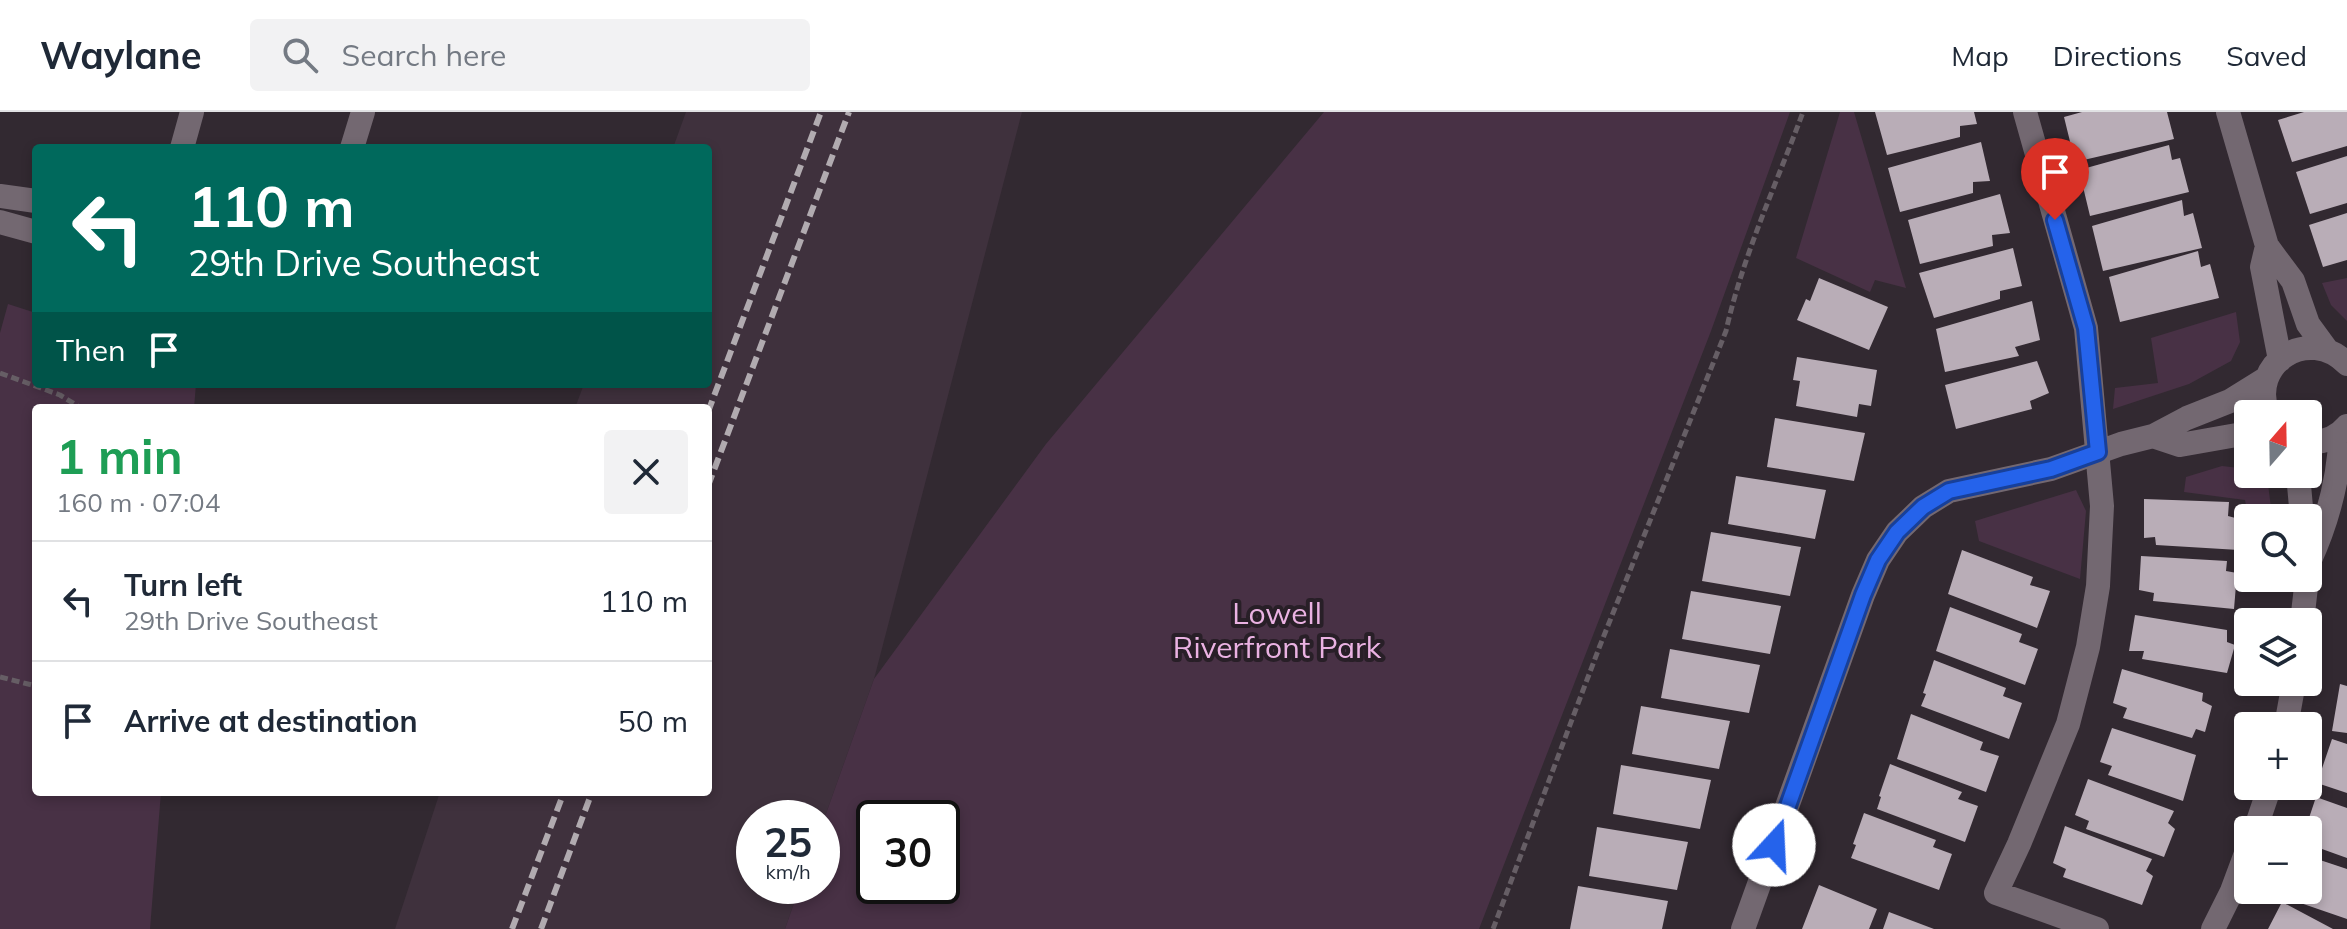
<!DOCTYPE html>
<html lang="en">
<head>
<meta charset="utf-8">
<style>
  :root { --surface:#fff; --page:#f2f2f3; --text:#1f2937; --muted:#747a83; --line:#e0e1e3 }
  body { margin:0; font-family:Mulish,sans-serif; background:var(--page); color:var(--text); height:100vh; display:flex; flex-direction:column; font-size:30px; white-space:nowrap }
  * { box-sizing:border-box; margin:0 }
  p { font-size:26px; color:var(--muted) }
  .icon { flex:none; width:44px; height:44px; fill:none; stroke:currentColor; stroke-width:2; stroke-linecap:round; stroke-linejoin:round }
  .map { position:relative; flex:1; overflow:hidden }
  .panel { position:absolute; left:32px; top:292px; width:680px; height:392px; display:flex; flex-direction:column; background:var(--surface); border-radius:8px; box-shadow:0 4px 12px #0003 }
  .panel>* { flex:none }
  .top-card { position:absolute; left:32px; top:32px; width:680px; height:244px; border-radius:8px; box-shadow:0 4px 12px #0003; background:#00695c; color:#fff; overflow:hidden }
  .needle { width:52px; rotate:20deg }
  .buttons { position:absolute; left:2234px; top:288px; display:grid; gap:16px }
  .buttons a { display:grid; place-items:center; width:88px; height:88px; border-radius:8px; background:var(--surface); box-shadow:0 4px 12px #0003; font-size:40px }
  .speed { position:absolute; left:736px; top:688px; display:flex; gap:16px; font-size:40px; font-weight:700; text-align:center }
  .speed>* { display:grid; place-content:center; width:104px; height:104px; border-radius:50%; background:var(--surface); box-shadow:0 4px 12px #0003; line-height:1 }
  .speed small { font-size:20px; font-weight:400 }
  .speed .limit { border:4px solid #111; border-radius:12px; background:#fff; color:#111 }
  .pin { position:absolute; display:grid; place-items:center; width:68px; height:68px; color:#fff; margin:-82px -34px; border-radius:50% 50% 50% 0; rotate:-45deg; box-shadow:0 0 8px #0007 }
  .pin .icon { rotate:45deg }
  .me { position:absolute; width:88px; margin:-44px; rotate:20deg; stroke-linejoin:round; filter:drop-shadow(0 0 6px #0008) }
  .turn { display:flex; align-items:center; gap:28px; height:168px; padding:0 24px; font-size:36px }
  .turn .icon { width:104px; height:104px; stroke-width:2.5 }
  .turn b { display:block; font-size:56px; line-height:68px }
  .then { display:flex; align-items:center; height:76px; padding:0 24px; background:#0003; gap:16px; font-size:30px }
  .round { display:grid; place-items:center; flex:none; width:84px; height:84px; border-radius:8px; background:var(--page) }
  .headline { display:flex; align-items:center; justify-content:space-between; height:136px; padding:0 24px }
  h1 { font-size:48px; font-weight:700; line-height:60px; color:#1e9e55 }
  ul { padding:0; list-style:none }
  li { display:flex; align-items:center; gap:24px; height:120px; padding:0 24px; border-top:2px solid var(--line) }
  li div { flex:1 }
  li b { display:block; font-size:30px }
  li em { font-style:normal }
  header { display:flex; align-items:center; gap:48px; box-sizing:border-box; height:112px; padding:0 40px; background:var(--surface); border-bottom:2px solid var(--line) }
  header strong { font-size:38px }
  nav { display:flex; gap:44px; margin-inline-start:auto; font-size:28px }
  .search { width:560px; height:72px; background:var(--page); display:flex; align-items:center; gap:20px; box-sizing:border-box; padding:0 28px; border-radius:8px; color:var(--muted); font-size:30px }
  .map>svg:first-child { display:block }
  .built { fill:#3f313d }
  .green { fill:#483145; fill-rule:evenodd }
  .building { fill:#b9adb7 }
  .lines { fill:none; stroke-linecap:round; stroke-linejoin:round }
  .path { stroke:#665e65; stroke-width:5; stroke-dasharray:8 4; stroke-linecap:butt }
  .minor { stroke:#736871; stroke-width:24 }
  .rail { stroke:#b1abb0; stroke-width:6; stroke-dasharray:12 6; stroke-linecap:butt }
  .route-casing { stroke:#184099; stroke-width:20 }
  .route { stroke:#2563eb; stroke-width:14 }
  .labels { text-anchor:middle; stroke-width:8; stroke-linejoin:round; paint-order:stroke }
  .park-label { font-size:30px; fill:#eab2e2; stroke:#281f27 }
</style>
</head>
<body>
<header>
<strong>Waylane</strong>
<div class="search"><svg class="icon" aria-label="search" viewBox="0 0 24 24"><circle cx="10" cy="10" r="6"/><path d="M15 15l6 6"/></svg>Search here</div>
<nav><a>Map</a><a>Directions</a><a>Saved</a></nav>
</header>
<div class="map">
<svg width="2347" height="817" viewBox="0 0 2347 817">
  <rect width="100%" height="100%" fill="#322931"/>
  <path class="built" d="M 686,0 L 1022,0 L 874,567 L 822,713 L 822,706 L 754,706 L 754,774 L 800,774 L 785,817 L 395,817 L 440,680 L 708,680 L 708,296 L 575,296 L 584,272 L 708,272 L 708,36 L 673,36 Z"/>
  <path class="green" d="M 1324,0 L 1790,0 L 1711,219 L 1479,817 L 785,817 L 800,774 L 822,774 L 822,713 L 874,567 L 1046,332 ZM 874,706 L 942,706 L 942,774 L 874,774 Z
    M 1840,0 L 1854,0 L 1906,176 L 1875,168 L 1870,180 L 1796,146 Z
    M 2347,166 L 2347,209 L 2331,193 L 2322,171 Z
    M 8,192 L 36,201 L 36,272 L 196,272 L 194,296 L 36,296 L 36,680 L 161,680 L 150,817 L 0,817 L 0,221 Z
    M 2236,200 L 2240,230 L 2231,249 L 2189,272 L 2113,297 L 2115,276 L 2158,271 L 2151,226 Z
    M 2222,354 L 2248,357 L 2248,362 L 2255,362 L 2268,372 L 2272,404 L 2247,399 L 2245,388 L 2184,380 L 2186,365 Z
    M 2076,378 L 2086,399 L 2080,467 L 1979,429 L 1975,409 Z"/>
  <path class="building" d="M 1875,0 L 1974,0 L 1977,12 L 1960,14 L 1960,25 L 1887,43 Z
    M 2082,0 L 2167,0 L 2174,27 L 2075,50 L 2064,5 Z
    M 2304,0 L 2347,0 L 2347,34 L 2292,50 L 2278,8 Z
    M 1981,30 L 1990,69 L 1973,70 L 1973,81 L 1900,100 L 1888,56 Z
    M 2169,33 L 2172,48 L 2180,46 L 2189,80 L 2090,104 L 2079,58 Z
    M 2347,44 L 2347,91 L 2310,102 L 2296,60 Z
    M 2000,82 L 2010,121 L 1992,123 L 1993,134 L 1920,152 L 1908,108 Z
    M 2182,88 L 2184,104 L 2193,101 L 2202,136 L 2103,159 L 2092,114 Z
    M 2347,101 L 2347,148 L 2323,155 L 2309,113 Z
    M 2013,136 L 2022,174 L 2000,179 L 2000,187 L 1934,206 L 1919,161 Z
    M 2198,139 L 2201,155 L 2210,152 L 2219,186 L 2120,210 L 2109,165 Z
    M 1819,166 L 1888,195 L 1869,238 L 1797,208 L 1806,187 L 1810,189 Z
    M 2032,189 L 2040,228 L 2015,235 L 2019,244 L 1945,260 L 1936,217 Z
    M 1797,245 L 1877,258 L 1871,294 L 1859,292 L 1857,305 L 1796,294 L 1800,269 L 1793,268 Z
    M 2037,249 L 2049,281 L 2030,289 L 2032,297 L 1956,317 L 1945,273 Z
    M 1775,306 L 1865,321 L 1854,369 L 1767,355 Z
    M 1736,364 L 1826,378 L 1815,427 L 1728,412 Z
    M 2144,387 L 2229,390 L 2228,404 L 2239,407 L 2239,438 L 2156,433 L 2155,425 L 2144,426 Z
    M 1711,420 L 1801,435 L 1790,484 L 1702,469 Z
    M 1962,438 L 2033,465 L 2030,473 L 2050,479 L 2037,516 L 1948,482 Z
    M 2141,444 L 2227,449 L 2226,459 L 2237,461 L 2234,497 L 2153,489 L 2154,481 L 2139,478 Z
    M 1691,479 L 1781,494 L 1770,542 L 1682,527 Z
    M 1950,495 L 2022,522 L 2019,530 L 2038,537 L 2025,573 L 1936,539 Z
    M 2135,503 L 2227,518 L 2227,530 L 2235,533 L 2227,561 L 2142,547 L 2144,539 L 2129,539 Z
    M 1670,537 L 1760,553 L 1749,601 L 1661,586 Z
    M 1934,548 L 2006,576 L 2003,584 L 2022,591 L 2009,627 L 1921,594 L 1926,582 L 1923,581 Z
    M 2122,557 L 2203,581 L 2202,589 L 2212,594 L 2205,620 L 2196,617 L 2192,626 L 2123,606 L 2127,596 L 2113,591 Z
    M 2340,572 L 2347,574 L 2347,621 L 2332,619 Z
    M 1641,594 L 1730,609 L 1719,657 L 1632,642 Z
    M 1911,602 L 1983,630 L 1980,638 L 1999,644 L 1986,680 L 1897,647 Z
    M 2112,616 L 2196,643 L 2183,689 L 2108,663 L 2112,654 L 2100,650 Z
    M 2332,627 L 2347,632 L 2347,681 L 2317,671 Z
    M 1890,652 L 1962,680 L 1958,687 L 1978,694 L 1965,730 L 1877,697 L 1881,685 L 1879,684 Z
    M 1621,653 L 1711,668 L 1700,717 L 1613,702 Z
    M 2088,667 L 2174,699 L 2168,711 L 2175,717 L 2164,745 L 2086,717 L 2089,709 L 2075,703 Z
    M 2316,685 L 2347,696 L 2347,746 L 2308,732 L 2308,718 L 2305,718 Z
    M 1864,701 L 1936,728 L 1933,735 L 1952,742 L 1939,778 L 1851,746 L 1856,733 L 1853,732 Z
    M 2065,714 L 2152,747 L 2146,759 L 2153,764 L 2142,793 L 2063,765 L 2066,757 L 2053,751 Z
    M 1597,715 L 1688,730 L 1677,778 L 1589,764 Z
    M 2308,744 L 2347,757 L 2347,807 L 2286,786 L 2288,778 L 2308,778 Z
    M 1819,773 L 1877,797 L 1869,817 L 1802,817 Z
    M 1578,774 L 1668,789 L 1662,817 L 1570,817 Z
    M 2282,790 L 2333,817 L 2268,817 Z
    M 1889,800 L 1934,817 L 1883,817 Z"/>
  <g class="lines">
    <path class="path" d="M 0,261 L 60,283 L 81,296
      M 0,565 L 36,574
      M 1493,817 L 1599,536 L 1726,219 C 1743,143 1776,73 1803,0"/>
    <path class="minor" d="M 2025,0 L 2086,216 L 2102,394 L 2098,474 L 2088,535 L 2068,612 L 2019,732 L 1996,781 L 2097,817
      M 2228,0 L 2267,134 L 2293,169 L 2308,212 L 2327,238
      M 182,36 L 192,0
      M 352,36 L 363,0
      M 0,84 L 36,89
      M 0,110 L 36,120
      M 2267,134 L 2262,155 L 2280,248
      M 2268,302 C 2248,251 2309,213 2347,252
      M 2153,324 L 2180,333 L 2248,321
      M 2308,330 C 2323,331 2337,326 2347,314
      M 2298,362 L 2302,406
      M 2309,450 C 2328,409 2339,366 2341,320
      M 2302,510 L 2307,466
      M 2286,614 L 2294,570
      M 2255,718 L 2270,674
      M 1743,817 L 1863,483 L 1878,448 L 1897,420 L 1923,395 L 1949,379 L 2051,357 L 2121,332 L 2153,324 L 2187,306 L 2230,289 L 2267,266
      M 2213,817 L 2232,779 L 2248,736"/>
    <path class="rail" d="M 708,300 L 821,0
      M 708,374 L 849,0
      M 512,817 L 564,680
      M 541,817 L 592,680"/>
  </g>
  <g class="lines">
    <g class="route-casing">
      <path id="route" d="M 1774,733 L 1863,483 L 1878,448 L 1897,420 L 1923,395 L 1949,379 L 2051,357 L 2098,340 L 2086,216 L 2055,108"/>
    </g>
    <use href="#route" class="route"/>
  </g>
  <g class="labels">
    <g class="park-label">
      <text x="1277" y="512">Lowell<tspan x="1277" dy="34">Riverfront Park</tspan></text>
    </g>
  </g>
</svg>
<div class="buttons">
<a><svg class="needle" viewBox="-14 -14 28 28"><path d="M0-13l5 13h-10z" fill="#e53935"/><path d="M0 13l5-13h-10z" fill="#747a83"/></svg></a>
<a><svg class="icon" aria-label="search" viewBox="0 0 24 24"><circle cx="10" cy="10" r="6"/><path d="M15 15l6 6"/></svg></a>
<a><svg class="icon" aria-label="layers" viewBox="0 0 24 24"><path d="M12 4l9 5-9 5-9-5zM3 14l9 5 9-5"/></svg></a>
<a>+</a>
<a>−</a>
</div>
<div class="speed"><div>25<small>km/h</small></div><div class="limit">30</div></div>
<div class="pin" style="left:2055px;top:108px;background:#d93025"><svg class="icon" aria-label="arrive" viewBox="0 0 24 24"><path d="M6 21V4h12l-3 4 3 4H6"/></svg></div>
<svg class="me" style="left:1774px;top:733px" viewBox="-20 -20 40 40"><circle r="19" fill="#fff"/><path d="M0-13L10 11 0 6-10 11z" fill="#2563eb"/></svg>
<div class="top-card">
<div class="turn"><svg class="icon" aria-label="left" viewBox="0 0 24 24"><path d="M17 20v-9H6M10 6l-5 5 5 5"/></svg><div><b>110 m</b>29th Drive Southeast</div></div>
<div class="then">Then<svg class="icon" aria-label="arrive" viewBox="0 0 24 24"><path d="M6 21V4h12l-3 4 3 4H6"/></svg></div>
</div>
<section class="panel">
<div class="headline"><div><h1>1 min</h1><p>160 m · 07:04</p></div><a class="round"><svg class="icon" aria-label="close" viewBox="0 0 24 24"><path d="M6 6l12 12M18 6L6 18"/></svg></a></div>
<ul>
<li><svg class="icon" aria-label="left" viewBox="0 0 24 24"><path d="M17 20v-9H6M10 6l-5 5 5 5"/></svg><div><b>Turn left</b><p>29th Drive Southeast</p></div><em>110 m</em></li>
<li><svg class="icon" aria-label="arrive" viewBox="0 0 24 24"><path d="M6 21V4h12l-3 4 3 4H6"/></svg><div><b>Arrive at destination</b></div><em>50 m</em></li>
</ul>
</section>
</div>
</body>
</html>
